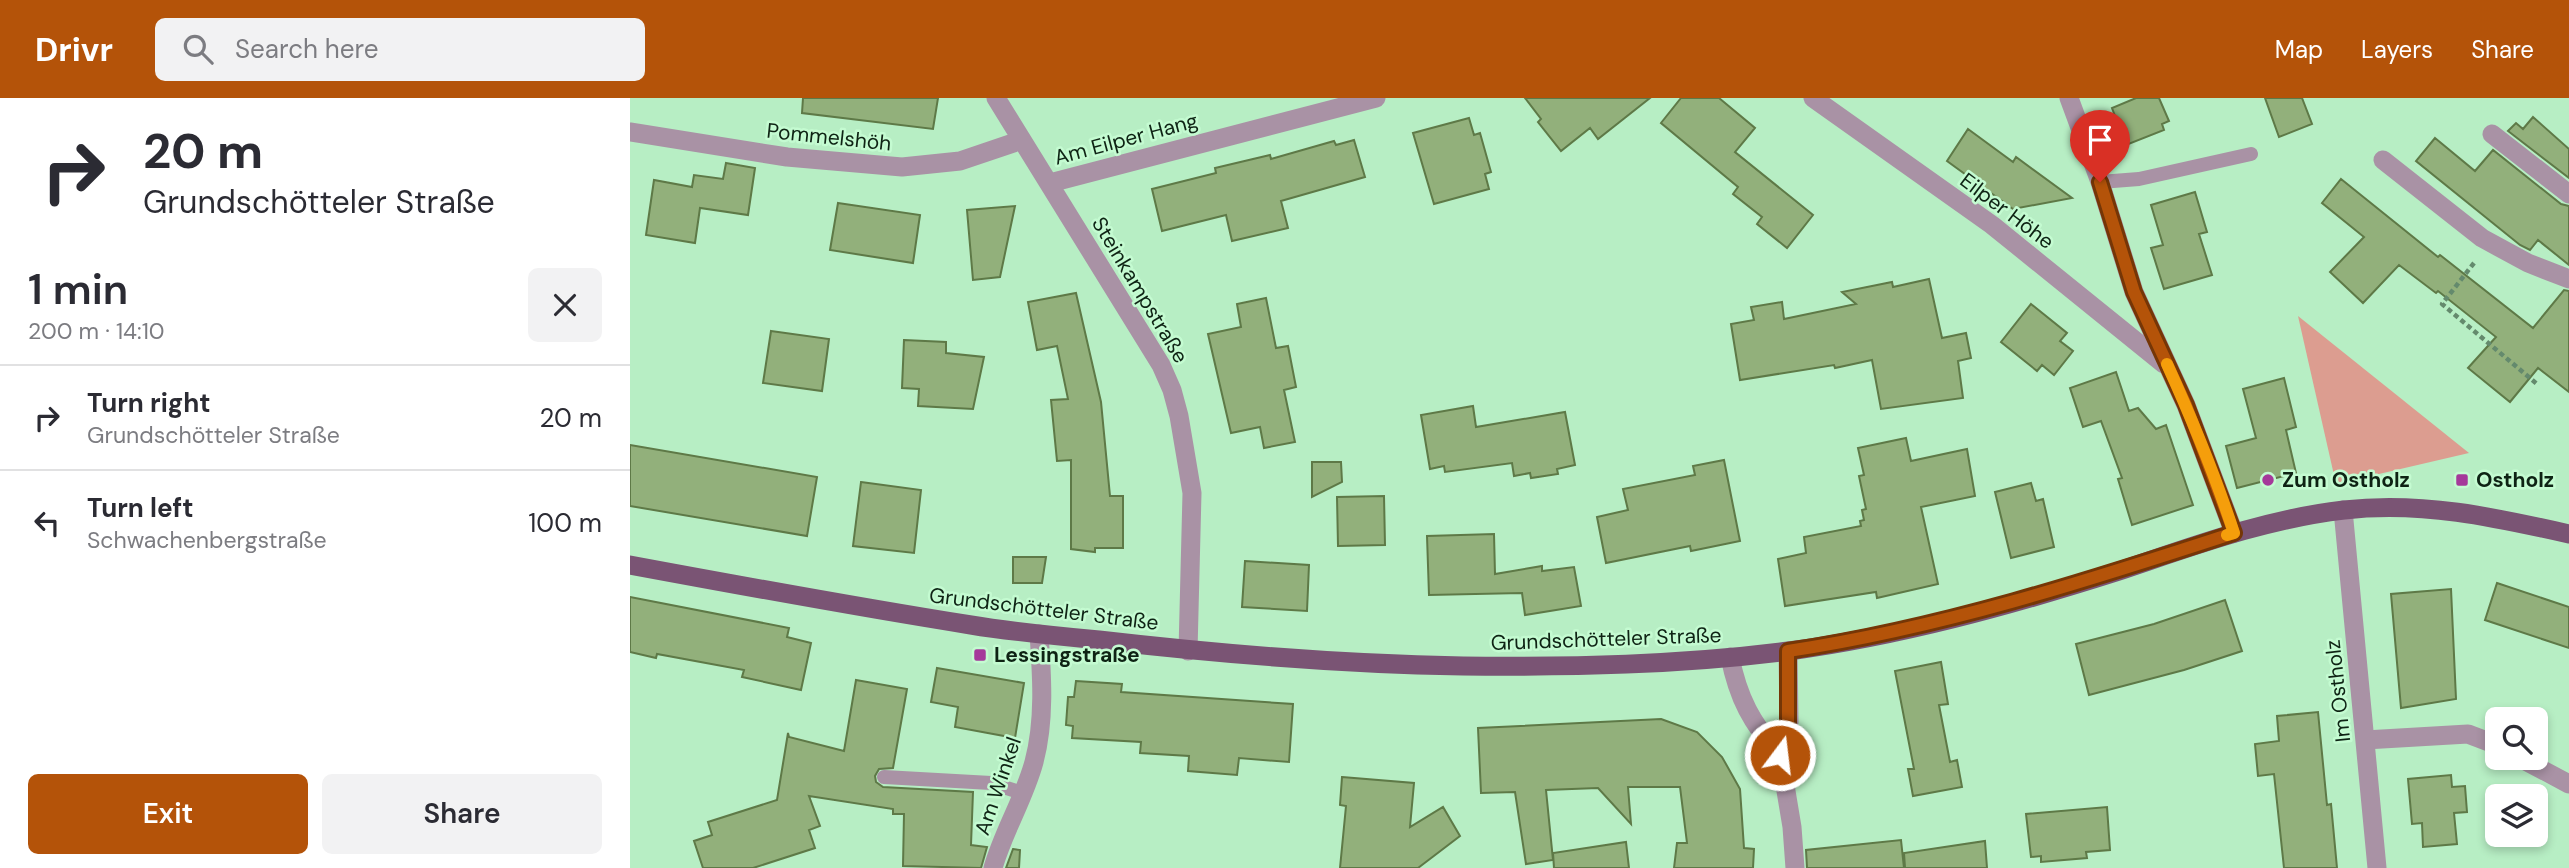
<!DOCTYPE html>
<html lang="en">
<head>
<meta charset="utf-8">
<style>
  :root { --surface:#fff; --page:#f2f2f3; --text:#2b2b33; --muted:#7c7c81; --line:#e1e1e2; --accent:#b45309 }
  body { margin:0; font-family:"DM Sans",sans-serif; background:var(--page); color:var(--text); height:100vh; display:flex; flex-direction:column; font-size:26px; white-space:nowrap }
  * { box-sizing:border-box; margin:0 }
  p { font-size:23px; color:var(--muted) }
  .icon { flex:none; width:38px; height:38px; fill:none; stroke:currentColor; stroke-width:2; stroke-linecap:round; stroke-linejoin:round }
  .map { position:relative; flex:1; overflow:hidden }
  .details { display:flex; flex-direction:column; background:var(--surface); width:630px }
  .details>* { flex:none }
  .top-card { background:#fff; color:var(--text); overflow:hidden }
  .fabs { position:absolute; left:1855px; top:609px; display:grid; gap:14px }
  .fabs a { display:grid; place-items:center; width:63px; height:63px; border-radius:10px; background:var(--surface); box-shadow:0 4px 10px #0003; font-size:35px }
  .pin { position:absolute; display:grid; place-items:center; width:60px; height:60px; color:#fff; margin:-72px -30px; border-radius:50% 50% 50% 0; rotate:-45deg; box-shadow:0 0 7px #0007 }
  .pin .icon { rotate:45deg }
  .me { position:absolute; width:77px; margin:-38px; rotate:15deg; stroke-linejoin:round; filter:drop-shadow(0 0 5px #0008) }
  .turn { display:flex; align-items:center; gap:24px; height:147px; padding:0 28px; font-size:32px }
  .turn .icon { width:91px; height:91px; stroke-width:2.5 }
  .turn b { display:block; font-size:49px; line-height:60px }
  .round { display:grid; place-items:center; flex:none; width:74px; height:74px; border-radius:10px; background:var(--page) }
  .headline { display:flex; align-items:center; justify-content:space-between; height:119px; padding:0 28px }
  h1 { font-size:42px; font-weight:600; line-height:52px }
  .primary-button { display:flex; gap:14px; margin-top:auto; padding:14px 28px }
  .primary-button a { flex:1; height:80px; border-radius:10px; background:var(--accent); color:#fff; font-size:28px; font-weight:600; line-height:80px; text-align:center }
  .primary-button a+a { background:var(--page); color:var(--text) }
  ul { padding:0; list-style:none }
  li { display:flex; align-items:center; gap:21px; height:105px; padding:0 28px; border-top:2px solid var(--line) }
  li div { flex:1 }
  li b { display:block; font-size:26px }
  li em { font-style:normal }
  header { display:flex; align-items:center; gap:42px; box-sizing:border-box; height:98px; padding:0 35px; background:var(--accent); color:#fff }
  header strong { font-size:33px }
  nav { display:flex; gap:38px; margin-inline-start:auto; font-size:24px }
  .search { width:490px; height:63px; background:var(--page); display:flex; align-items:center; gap:18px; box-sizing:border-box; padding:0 24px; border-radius:10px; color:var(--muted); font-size:26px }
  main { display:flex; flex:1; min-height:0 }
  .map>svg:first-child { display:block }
  .green { fill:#dc9d90 }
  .building { fill:#92b07b; stroke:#5e7947; stroke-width:2 }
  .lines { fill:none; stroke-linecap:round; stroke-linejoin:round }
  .path { stroke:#648a6d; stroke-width:4.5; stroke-dasharray:5 3.5; stroke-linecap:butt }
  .service { stroke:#a992a5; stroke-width:14 }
  .minor { stroke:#a992a5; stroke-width:19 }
  .primary { stroke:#7a5474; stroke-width:19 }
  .route-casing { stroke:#753606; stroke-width:18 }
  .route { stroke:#b45309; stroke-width:12 }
  .slow { stroke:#f59e0b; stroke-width:12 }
  .poi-dot { fill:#a5399a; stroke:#c4fbd1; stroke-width:2.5 }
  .labels { text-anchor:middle; stroke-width:5; stroke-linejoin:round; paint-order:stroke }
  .street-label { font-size:21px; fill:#0e2314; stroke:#c4fbd1 }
  .poi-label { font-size:21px; font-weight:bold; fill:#0e2314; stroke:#c4fbd1; text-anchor:start }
</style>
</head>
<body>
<header>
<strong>Drivr</strong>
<div class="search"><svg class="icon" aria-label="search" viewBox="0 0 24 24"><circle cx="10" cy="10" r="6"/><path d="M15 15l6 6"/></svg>Search here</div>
<nav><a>Map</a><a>Layers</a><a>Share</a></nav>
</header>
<main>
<section class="details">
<div class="top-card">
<div class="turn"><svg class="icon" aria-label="right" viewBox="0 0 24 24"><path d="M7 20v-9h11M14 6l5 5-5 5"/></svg><div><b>20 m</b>Grundschötteler Straße</div></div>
</div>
<div class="headline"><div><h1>1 min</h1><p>200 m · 14:10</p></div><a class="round"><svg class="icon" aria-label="close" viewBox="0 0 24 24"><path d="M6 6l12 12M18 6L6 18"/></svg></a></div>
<ul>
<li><svg class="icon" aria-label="right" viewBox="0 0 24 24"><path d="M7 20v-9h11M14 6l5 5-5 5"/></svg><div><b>Turn right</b><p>Grundschötteler Straße</p></div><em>20 m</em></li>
<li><svg class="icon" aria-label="left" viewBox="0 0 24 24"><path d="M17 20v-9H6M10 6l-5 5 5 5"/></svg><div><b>Turn left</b><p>Schwachenbergstraße</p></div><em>100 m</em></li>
</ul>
<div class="primary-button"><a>Exit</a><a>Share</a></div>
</section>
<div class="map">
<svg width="1939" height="770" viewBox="0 0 1939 770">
  <rect width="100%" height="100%" fill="#b7eec4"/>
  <path class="green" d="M 1668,218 L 1839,355 L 1706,386 Z"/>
  <path class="building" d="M 173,0 L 308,0 L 303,31 L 172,15 Z
    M 895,0 L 1020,0 L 968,41 L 960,30 L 931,53 L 908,24 L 911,21 Z
    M 1051,0 L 1089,0 L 1125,30 L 1105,54 L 1183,117 L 1157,150 L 1127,126 L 1132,119 L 1103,96 L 1108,89 L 1031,25 Z
    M 1506,0 L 1529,0 L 1539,23 L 1532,26 L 1534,32 L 1496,47 L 1482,10 Z
    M 1635,0 L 1672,0 L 1682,26 L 1649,39 Z
    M 1903,19 L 1939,51 L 1939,80 L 1878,33 L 1886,25 L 1893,31 Z
    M 839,20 L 844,37 L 850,35 L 861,74 L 855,76 L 859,91 L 804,106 L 783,35 Z
    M 1338,31 L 1383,64 L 1386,59 L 1442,100 L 1383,111 L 1317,63 Z
    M 1805,40 L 1845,73 L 1863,52 L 1931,106 L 1939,108 L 1939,167 L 1908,142 L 1900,152 L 1890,147 L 1786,63 Z
    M 724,42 L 735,79 L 651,103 L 658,130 L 602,143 L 596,117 L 532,133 L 522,91 L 586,75 L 585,70 L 640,57 L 641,61 L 704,43 L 706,47 Z
    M 96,65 L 125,70 L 118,117 L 70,110 L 65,145 L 16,137 L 24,82 L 62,89 L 64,77 L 93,81 Z
    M 1711,81 L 1808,159 L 1810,157 L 1903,230 L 1934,192 L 1939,193 L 1939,294 L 1908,270 L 1880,304 L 1838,270 L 1866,239 L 1808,193 L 1806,195 L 1769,167 L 1733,205 L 1700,174 L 1734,139 L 1692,105 Z
    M 1565,94 L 1577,134 L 1569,136 L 1582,177 L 1534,191 L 1521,150 L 1533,147 L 1521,107 Z
    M 208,105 L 290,117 L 283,165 L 200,152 Z
    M 385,108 L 370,179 L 343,182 L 337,112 Z
    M 1299,181 L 1312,240 L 1336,235 L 1341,260 L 1328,263 L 1333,300 L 1251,311 L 1242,262 L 1205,270 L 1204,267 L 1110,282 L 1101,226 L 1124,222 L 1121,209 L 1152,204 L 1154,221 L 1226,206 L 1212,194 L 1262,184 L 1263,189 Z
    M 446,195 L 471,304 L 480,398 L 493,398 L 493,450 L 465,450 L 465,454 L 441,451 L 441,362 L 427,363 L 421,302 L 438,301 L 427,248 L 407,252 L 398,204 Z
    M 636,200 L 646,250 L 658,248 L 666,289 L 654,292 L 665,344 L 634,350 L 630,329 L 601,335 L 578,236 L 611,229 L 607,206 Z
    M 1401,206 L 1437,235 L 1430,243 L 1443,253 L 1424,277 L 1412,267 L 1407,273 L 1371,244 Z
    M 141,233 L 199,241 L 192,293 L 133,285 Z
    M 274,242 L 316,244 L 316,255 L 354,259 L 343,311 L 288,308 L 289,291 L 272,290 Z
    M 1486,274 L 1499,313 L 1508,310 L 1526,331 L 1536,327 L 1563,407 L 1502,427 L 1488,381 L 1492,380 L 1471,323 L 1453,329 L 1440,290 Z
    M 1654,280 L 1666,329 L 1656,332 L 1666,375 L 1607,390 L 1596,348 L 1626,340 L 1613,291 Z
    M 843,308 L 846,329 L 935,314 L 945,367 L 927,371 L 928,376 L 901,380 L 900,375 L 884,378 L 882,365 L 815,374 L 814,368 L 800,371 L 791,317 Z
    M 1276,340 L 1281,363 L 1337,351 L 1345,398 L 1291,409 L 1308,486 L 1247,500 L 1246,494 L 1155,508 L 1148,461 L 1176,455 L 1174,439 L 1231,428 L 1230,423 L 1234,422 L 1232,412 L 1236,411 L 1229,378 L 1234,377 L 1228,350 Z
    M 0,347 L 187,379 L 177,438 L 0,408 Z
    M 1094,362 L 1110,443 L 1061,453 L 1060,448 L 976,465 L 967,419 L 998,412 L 993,391 L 1065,377 L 1063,368 Z
    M 682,364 L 711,364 L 712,384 L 682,399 Z
    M 231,384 L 291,392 L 284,455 L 223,448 Z
    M 1401,385 L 1406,403 L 1413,401 L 1424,449 L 1381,460 L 1365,394 Z
    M 754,398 L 755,447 L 708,448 L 707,399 Z
    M 864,436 L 865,476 L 912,468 L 912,473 L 944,469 L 951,508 L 895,517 L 892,495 L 799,497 L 797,438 Z
    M 383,459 L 416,459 L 412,485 L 383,485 Z
    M 615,463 L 679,467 L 677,513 L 612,509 Z
    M 1867,485 L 1939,509 L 1939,550 L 1855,522 Z
    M 1821,491 L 1826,601 L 1771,610 L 1761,496 Z
    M 0,499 L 159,530 L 157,539 L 181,545 L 171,592 L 112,579 L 114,572 L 27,556 L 26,560 L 0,554 Z
    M 1595,502 L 1612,553 L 1554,572 L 1459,597 L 1446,546 L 1524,526 Z
    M 1311,564 L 1318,606 L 1309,607 L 1320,664 L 1327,662 L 1332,689 L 1283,698 L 1278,671 L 1284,671 L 1265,573 Z
    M 307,570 L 394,585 L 385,640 L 325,629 L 328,609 L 301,604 Z
    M 226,582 L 277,591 L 263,670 L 249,671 L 245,678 L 246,684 L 253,689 L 343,694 L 341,747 L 357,749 L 351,770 L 273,768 L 274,716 L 263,716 L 263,711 L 179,698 L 190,728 L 179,732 L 185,750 L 123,770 L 73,770 L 64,743 L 82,737 L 78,724 L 147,702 L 158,635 L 159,639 L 214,653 Z
    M 446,583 L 492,586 L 491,594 L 663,606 L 659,664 L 609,660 L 607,677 L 558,673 L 559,658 L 510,655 L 511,644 L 442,640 L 443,628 L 436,627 L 438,599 L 444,599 Z
    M 1688,614 L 1697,707 L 1701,706 L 1707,770 L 1654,770 L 1644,676 L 1628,678 L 1625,646 L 1649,643 L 1647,618 Z
    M 1031,621 L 1067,634 L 1092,659 L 1110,691 L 1114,750 L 1124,751 L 1123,770 L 1044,770 L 1047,745 L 1057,745 L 1050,689 L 998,689 L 1001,726 L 968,690 L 916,692 L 923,762 L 896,766 L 885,694 L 851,695 L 848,630 Z
    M 1821,677 L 1822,689 L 1835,688 L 1837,714 L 1824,715 L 1827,746 L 1793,749 L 1792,725 L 1782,726 L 1778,681 Z
    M 712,679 L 784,685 L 780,729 L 813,709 L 830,738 L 788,770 L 710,770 L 716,708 L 710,707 Z
    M 1477,709 L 1480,752 L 1456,754 L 1457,760 L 1411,764 L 1411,758 L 1401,759 L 1396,716 Z
    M 1271,742 L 1274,770 L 1177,770 L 1176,752 Z
    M 1355,743 L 1357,770 L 1275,770 L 1274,755 Z
    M 996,744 L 999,770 L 924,770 L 923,755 Z
    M 383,751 L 390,752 L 389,770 L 376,770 Z"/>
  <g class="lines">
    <path class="path" d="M 1844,165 L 1812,206 L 1907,286"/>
    <path class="service" d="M 1470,84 L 1509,81 L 1621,56
      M 254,679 L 361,685 L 392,695"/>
    <path class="minor" d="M 366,0 L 531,267 L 542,292 L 549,318 L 562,395 L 558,553
      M 1183,0 L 1362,127 L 1534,266
      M 1439,0 L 1470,84 L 1504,194 L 1556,307 L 1604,435
      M 0,34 L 157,59 L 272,69 L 330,63 L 392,42
      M 1862,36 L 1939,96
      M 1753,62 L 1852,140 L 1898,165 L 1939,181
      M 420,85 L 746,0
      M 1713,412 L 1747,770
      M 1158,553 L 1159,624 L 1150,657 L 1162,729 L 1165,770
      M 1100,559 C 1108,600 1122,626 1150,657
      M 1735,642 L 1838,636 L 1867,647
      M 1890,660 L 1939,686
      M 363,770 C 373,734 394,701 404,664 C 415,623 412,578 409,536"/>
    <path class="primary" d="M 0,467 C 113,488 227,509 341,527 C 383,534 426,538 469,542 C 590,556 711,566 833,568 C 942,569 1051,567 1159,553 C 1270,538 1379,508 1486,474 C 1561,449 1635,421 1714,412 C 1791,403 1864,419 1939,436"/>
  </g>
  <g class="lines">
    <g class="route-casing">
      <path id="route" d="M 1150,657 L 1158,624 L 1158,553 C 1311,530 1457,483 1604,435 L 1556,307 L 1504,194 L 1470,84"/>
    </g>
    <use href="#route" class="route"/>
    <path class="slow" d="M 1537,266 C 1562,321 1585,377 1604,435 L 1597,437"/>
  </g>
  <g class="poi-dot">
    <circle cx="1638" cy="382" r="7"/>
    <rect x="1825" y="375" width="14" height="14" rx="3.5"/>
    <rect x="343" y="550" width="14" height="14" rx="3.5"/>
  </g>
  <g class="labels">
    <g class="street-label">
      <text transform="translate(199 39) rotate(6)" y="7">Pommelshöh</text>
      <text transform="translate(496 41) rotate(-15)" y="7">Am Eilper Hang</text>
      <text transform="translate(1377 113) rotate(37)" y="7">Eilper Höhe</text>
      <text transform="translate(510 192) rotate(59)" y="7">Steinkampstraße</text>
      <text transform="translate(414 511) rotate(7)" y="7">Grundschötteler Straße</text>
      <text transform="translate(976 541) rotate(-2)" y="7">Grundschötteler Straße</text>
      <text transform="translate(1708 593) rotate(-96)" y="7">Im Ostholz</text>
      <text transform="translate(368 688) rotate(-71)" y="7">Am Winkel</text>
    </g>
    <g class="poi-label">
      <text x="1652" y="389">Zum Ostholz</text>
      <text x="1846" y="389">Ostholz</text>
      <text x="364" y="564">Lessingstraße</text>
    </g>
  </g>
</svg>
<div class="fabs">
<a><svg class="icon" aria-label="search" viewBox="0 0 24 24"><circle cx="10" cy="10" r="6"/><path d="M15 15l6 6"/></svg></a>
<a><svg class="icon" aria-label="layers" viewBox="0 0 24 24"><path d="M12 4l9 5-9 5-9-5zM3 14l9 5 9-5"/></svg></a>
</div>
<div class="pin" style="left:1470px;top:84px;background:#d93025"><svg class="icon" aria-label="arrive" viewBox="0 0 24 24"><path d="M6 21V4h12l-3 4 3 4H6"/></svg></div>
<svg class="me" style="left:1150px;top:657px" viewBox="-20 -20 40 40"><circle r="17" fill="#b45309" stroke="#fff" stroke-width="3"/><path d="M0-11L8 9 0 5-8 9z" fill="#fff"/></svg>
</div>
</main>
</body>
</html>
